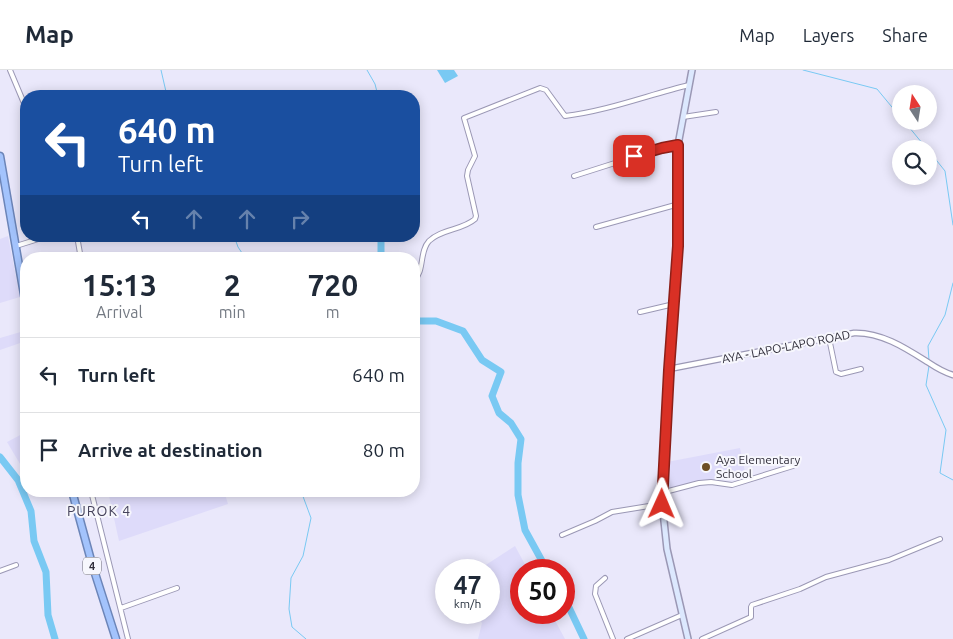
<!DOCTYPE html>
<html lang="en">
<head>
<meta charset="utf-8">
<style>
  :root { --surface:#fff; --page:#f6f6f7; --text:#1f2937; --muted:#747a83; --line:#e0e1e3 }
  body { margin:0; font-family:Ubuntu,sans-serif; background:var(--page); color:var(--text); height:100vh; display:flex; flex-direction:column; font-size:19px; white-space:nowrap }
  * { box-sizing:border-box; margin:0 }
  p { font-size:16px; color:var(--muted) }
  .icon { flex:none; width:28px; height:28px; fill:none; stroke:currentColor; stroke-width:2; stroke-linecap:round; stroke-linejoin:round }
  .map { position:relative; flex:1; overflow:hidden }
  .sheet { position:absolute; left:20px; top:182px; width:400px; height:245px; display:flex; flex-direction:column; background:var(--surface); border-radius:20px; box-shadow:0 2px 12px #0003 }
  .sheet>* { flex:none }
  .top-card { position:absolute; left:20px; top:20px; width:400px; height:152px; border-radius:20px; box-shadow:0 2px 12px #0003; background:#1a4fa0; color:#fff; overflow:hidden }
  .needle { width:32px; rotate:348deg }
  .fabs { position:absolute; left:892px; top:15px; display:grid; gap:10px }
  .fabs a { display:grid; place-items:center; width:45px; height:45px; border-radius:50%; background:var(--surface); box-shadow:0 2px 12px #0003; font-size:25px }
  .speed { position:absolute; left:435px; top:489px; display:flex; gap:10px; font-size:25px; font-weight:700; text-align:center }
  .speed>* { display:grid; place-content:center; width:65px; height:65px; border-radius:50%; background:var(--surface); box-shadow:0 2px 12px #0003; line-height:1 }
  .speed small { font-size:12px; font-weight:400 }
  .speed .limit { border:8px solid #d22; background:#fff; color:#111 }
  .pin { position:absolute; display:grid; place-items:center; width:42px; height:42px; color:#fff; margin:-21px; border-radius:10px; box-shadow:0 2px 8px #0006 }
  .me { position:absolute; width:55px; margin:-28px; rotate:1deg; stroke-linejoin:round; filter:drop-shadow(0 0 4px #0008) }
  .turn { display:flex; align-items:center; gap:18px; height:105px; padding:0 15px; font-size:22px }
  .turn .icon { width:65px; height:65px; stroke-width:2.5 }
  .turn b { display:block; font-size:35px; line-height:42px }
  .lanes { display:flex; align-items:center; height:48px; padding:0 15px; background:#0003; justify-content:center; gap:25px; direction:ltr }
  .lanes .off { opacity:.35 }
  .eta { display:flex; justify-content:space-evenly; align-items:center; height:85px; text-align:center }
  .eta b { font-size:30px; font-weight:700; line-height:35px }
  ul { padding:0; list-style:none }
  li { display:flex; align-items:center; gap:15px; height:75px; padding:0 15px; border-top:1px solid var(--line) }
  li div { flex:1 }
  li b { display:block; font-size:19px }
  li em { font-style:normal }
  header { display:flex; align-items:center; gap:30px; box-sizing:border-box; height:70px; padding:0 25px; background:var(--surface); border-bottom:1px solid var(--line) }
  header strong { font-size:24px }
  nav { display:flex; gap:28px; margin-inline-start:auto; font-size:18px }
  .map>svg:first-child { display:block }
  .built { fill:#dedbfa }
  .water { fill:#79c9f3 }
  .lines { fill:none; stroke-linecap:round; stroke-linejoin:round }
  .stream { stroke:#79c9f3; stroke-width:1 }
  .river { stroke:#79c9f3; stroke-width:7 }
  .minor-casing { stroke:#9b98b5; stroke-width:6 }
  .tertiary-casing { stroke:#9b98b5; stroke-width:7 }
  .secondary-casing { stroke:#9b98b5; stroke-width:8 }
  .trunk-casing { stroke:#6c85b8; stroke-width:9 }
  .minor { stroke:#fff; stroke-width:4 }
  .tertiary { stroke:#fff; stroke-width:4.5 }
  .secondary { stroke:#dce8fe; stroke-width:5 }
  .trunk { stroke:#a3c3fc; stroke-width:6 }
  .route-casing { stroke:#8d1f18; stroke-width:12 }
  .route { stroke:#d93025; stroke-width:9 }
  .poi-dot { fill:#6e4f25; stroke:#f7f7fd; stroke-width:2 }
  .labels { text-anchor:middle; stroke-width:4; stroke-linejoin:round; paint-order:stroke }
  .shield { fill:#f7f7fd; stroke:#6c6b75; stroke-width:1 }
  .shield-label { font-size:11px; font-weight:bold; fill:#312f3b }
  .street-label { font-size:12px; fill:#312f3b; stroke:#f7f7fd }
  .poi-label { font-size:12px; fill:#312f3b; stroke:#f7f7fd; text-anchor:start }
  .neighbourhood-label { font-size:14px; letter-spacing:1px; fill:#45425b; stroke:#f7f7fd }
</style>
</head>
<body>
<header>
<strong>Map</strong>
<nav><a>Map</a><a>Layers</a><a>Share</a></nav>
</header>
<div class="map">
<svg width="953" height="569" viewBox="0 0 953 569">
  <rect width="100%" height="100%" fill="#eae8fb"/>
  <path class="built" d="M 8,166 L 20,227 L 0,233 L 0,169 Z
    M 24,261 L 26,271 L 0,280 L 0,268 Z
    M 26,362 L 26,404 L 7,372 Z
    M 740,378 L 745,402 L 666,420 L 667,392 Z
    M 108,421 L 224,421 L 228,434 L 119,471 Z
    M 515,476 L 528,500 L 521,500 L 521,542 L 551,543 L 565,569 L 478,569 L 482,553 L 476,543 L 489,542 L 489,500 L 478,500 Z"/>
  <path class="water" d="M 437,0 L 454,0 L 458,6 L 445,13 Z"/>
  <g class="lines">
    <path class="stream" d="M 161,0 L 167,26
      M 367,0 L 375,14 L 378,26
      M 803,0 L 877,19 L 901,48
      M 904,51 L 927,79
      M 929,81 L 945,101 L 953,155
      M 234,166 L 238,177 L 246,189
      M 929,290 L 928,276 L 945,245 L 953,213
      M 929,296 L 926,315 L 946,360 L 940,403 L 953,410
      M 301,421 L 311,448 L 303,486 L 291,508 L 289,539 L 292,557 L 306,569"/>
    <path class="river" d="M 381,189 L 381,166
      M 414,251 L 436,251 L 463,261 L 482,290 L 501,302 L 492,326 L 499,343 L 511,353 L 521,369 L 518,393 L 518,425 L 525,460 L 547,500
      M 0,387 L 18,410 L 31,441 L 34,471 L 46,502 L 48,545 L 55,569
      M 564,527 L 584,569"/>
    <g class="minor-casing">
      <path id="minor" d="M 10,0 L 26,38
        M 683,47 L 716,42
        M 574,106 L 662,78 L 678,75
        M 596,157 L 679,134
        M 77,166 L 81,189
        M 16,176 L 48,166
        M 414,211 C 425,200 419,182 429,171 C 441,159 463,160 475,149 L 476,146 L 467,106 L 468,100 L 475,86 L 464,48 L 540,18 L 546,20 L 565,46 C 607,41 648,25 689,15
        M 640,242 L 674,234
        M 829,268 L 836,302 L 841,304 L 861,299
        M 91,421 L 128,569
        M 661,423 L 699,413 L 711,412 L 732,415 L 793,396
        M 72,424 L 85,421
        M 562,465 L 595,451 L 612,442 L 649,436 L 662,436
        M 0,501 L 16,495
        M 605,508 L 596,516 L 595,524 L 613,569
        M 121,538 L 177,518
        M 627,569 L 682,545
        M 702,569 L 751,547 L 751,537 L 752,535 L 800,519 L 826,507 L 889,490 L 940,469"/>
    </g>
    <g class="tertiary-casing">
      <path id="tertiary" d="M 669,299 L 854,263 C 880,262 904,277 926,291 C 935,297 942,302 953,305"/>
    </g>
    <g class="secondary-casing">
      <path id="secondary" d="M 688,569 L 667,479 L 661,423 L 669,299 L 678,192 L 679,134 L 678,75 L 692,0"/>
    </g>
    <g class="trunk-casing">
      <path id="trunk" d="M 0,86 L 26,236
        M 72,421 L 92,494 L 116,569"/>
    </g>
    <use href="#minor" class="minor"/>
    <use href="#tertiary" class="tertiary"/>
    <use href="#secondary" class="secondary"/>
    <use href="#trunk" class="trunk"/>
  </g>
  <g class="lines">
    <g class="route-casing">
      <path id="route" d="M 634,86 L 662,78 L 678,75 L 678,176 L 669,300 L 662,434"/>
    </g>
    <use href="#route" class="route"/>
  </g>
  <circle class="poi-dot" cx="706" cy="397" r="5"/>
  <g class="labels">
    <rect class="shield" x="83" y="487.5" width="18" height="17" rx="4"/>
    <g class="shield-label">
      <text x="92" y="500">4</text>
    </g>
    <g class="street-label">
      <text transform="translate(786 277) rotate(-11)" y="4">AYA - LAPO-LAPO ROAD</text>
    </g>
    <g class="poi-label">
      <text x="716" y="394">Aya Elementary<tspan x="716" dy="14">School</tspan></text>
    </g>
    <g class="neighbourhood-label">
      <text x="99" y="446">PUROK 4</text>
    </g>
  </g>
</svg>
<div class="fabs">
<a><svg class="needle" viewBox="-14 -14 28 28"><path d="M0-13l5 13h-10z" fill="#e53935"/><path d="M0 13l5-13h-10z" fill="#747a83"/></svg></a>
<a><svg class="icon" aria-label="search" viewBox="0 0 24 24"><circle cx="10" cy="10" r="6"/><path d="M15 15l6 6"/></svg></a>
</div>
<div class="speed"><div>47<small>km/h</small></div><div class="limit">50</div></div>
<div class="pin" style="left:634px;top:86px;background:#d93025"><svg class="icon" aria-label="arrive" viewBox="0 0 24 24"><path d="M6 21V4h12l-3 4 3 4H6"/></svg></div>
<svg class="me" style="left:662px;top:434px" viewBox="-20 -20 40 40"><path d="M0-17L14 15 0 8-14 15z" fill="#d93025" stroke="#fff" stroke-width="4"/></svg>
<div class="top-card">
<div class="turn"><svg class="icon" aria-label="left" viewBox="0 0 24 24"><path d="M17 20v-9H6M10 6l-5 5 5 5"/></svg><div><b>640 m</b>Turn left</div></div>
<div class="lanes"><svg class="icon" aria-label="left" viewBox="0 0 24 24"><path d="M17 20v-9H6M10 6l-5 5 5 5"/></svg><svg class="icon off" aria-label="ahead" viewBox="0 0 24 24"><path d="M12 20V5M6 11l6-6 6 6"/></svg><svg class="icon off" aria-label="ahead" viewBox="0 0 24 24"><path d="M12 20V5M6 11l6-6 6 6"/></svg><svg class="icon off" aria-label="right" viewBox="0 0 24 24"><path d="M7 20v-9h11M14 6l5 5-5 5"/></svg></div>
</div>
<section class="sheet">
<div class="eta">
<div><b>15:13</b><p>Arrival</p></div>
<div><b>2</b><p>min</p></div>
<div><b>720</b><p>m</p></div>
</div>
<ul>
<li><svg class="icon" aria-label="left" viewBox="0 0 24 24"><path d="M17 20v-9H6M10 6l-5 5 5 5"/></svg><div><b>Turn left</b></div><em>640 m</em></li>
<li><svg class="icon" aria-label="arrive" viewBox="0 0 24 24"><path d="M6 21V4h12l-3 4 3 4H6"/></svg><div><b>Arrive at destination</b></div><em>80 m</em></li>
</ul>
</section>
</div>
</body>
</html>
